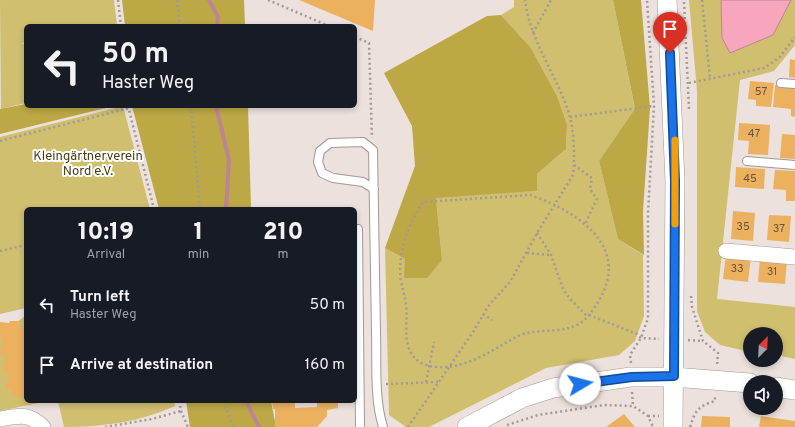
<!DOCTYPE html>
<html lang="en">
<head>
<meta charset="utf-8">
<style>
  :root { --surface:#171b24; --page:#20242c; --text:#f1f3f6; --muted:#9ea1a6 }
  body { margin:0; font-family:Overpass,sans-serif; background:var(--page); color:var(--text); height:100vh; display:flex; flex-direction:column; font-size:15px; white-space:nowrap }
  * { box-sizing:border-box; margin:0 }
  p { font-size:13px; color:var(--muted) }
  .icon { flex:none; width:22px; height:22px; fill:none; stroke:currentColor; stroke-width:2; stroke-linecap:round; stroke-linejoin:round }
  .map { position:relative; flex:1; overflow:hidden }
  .drawer { position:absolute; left:24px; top:207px; width:333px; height:196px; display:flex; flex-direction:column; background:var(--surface); border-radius:6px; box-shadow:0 2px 6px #0003 }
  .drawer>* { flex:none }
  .banner { position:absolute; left:24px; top:24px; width:333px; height:84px; border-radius:6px; box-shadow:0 2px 6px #0003; background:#171b24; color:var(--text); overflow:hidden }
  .needle { width:26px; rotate:24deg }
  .tools { position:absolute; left:743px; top:327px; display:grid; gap:8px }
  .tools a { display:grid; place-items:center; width:40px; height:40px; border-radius:50%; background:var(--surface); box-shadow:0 2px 6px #0003; font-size:20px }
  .pin { position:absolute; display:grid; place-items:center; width:34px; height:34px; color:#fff; margin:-41px -17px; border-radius:50% 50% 50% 0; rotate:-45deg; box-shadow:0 0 4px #0007 }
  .pin .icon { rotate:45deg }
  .me { position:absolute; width:44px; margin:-22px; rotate:82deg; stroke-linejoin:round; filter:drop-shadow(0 0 3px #0008) }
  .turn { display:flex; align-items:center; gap:14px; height:84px; padding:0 12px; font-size:18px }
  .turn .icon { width:52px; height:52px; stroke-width:2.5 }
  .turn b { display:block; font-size:28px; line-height:34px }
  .eta { display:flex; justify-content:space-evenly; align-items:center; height:68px; text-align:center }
  .eta b { font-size:24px; font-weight:800; line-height:28px }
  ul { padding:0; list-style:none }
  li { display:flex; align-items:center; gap:12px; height:60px; padding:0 12px }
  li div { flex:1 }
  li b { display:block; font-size:15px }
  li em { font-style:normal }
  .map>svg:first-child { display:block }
  .green { fill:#d0bf6f }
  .forest { fill:#bca845 }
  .water { fill:#f6a7bd; stroke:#bd8594 }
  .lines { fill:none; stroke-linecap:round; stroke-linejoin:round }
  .stream { stroke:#bd8594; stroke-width:4 }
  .building { fill:#ecb15f }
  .service-casing { stroke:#a29994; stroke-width:10 }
  .minor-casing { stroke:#a29994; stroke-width:16 }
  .tertiary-casing { stroke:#a29994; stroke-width:20 }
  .path { stroke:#a29a96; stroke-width:2.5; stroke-dasharray:2 3; stroke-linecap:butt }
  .service { stroke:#fff; stroke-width:8 }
  .minor { stroke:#fff; stroke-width:15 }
  .tertiary { stroke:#fff; stroke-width:19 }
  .route-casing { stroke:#114b97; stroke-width:10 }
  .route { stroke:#1a73e8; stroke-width:7 }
  .slow { stroke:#f59e0b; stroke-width:7 }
  .labels { text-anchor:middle; stroke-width:4; stroke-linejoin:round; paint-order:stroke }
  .number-label { font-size:11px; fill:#66543e }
  .park-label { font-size:13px; fill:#463e14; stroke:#fff }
</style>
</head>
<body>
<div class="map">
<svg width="795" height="427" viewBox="0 0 795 427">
  <rect width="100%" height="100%" fill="#ece1dc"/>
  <path class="green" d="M 0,0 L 8,0 L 15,23 L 8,0 L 114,0 L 117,25 L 26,26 L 26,42 L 21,44 L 26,44 L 26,103 L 1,109 Z
    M 514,0 L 613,0 L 635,110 L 599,161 L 618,239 L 643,255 L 644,316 L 635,341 L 619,355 L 546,368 L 429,427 L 406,427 L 389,415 L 385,248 L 405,259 L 442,260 L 436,197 L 537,191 L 537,174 L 566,149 L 567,124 L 557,96 L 531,48 L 501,15 L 514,7 Z
    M 689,0 L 795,0 L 795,45 L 774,71 L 740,80 L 717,299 L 795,307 L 795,359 L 776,355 L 776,334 L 750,334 L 750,352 L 720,345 L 705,332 L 697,311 L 697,91 Z
    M 123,106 L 150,209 L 26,209 L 26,308 L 0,314 L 0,137 Z
    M 26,315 L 26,401 L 48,401 L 0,411 L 0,336 Z
    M 58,401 L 174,401 L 175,406 C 140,422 103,427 64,427 Z"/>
  <path class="forest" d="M 122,0 L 244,0 L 245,26 L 125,26 Z
    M 613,0 L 641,0 L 650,108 L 643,211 L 644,255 L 618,239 L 599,161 L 635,109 Z
    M 501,15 L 531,48 L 557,96 L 567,124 L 566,149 L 537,174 L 537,191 L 436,198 L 442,260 L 427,278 L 404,278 L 405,259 L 385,248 L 415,166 L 412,126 L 384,73 L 487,16 Z
    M 26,104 L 26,106 L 114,106 L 0,134 L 0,109 Z
    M 132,106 L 248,106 L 251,209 L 159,209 Z
    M 186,401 L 271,401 L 276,427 L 190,427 Z"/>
  <path class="water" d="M 721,0 L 791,0 L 773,35 L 730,53 L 722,38 Z"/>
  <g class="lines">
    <path class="stream" d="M 209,0 L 218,17 L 217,26
      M 216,106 L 229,160 L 226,209
      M 246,401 L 259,427"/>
  </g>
  <path class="building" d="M 299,0 L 375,0 L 373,31 Z
    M 790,59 L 795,60 L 795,78 L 789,77 Z
    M 750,81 L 774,83 L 771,107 L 756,106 L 756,100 L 748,99 Z
    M 775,85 L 795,87 L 795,117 L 791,116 L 791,109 L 773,107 Z
    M 739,123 L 770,125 L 768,155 L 748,154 L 749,141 L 738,140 Z
    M 782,134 L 795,135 L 795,159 L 780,158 Z
    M 736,167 L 765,169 L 764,189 L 735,187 Z
    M 775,170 L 795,171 L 795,201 L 786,201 L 786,190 L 773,189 Z
    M 733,211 L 755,213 L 753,241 L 731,239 Z
    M 769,215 L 791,216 L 789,242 L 767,240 Z
    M 726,254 L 751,256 L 748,282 L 723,279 Z
    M 760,257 L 787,260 L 785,284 L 758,282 Z
    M 10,321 L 19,321 L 18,328 L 26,329 L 25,397 L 12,397 L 13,391 L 5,388 L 10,373 L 2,371 L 6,356 L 0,354 L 3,339 L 0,338 L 0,322 L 9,323 Z
    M 272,401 L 295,401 L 295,408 L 317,407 L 317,401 L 338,401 L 338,408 L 327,410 L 327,416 L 317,427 L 275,427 L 275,409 L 273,409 Z
    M 624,414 L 635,427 L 606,427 Z
    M 702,416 L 730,417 L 730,427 L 701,427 Z
    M 761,416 L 795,421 L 795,427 L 759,427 Z"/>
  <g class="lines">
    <g class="service-casing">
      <path id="service" d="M 781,83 L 795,84
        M 747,161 L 795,165
        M 374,189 L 363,182 L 333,178 L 322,173 L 318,162 L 320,151 L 330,143 L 363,142 L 373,150 C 374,211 375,272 376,333 C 377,363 374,398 383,427
        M 358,229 L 360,427"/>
    </g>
    <g class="minor-casing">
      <path id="minor" d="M 726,251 L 795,257
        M 0,419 C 19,416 28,412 43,427"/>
    </g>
    <g class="tertiary-casing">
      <path id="tertiary" d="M 667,0 L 675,181 L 673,427
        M 776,387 L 795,390
        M 467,427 L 522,398 L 553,388 L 631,377 L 673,377 L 750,383"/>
    </g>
    <path class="path" d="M 118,0 L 121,26
      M 177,0 L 180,26
      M 268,0 L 329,26
      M 702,0 L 710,78
      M 684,2 L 689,109
      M 533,33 L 551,0
      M 355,37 L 369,43 L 372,138
      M 689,83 L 764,68 L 779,58 L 795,37
      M 128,106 L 154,209
      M 191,106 L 200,209
      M 570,117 L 654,106
      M 0,141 L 129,108
      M 574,165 L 592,178 L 590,189 L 597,199 L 585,224
      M 530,195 C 571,209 627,241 603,293 C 597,304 590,317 579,324 C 561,334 539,328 520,335 C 493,349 468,369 437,367 C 426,366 417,363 411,353 C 403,339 408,321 406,305 C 405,297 403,290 401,282 C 397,254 408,224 423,202 Z
      M 537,233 L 551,255 L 563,289 L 570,299 L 588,317
      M 0,251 L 26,245
      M 527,253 L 550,255
      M 691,296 L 692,307 L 703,341 L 718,353 L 717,366
      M 483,314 L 492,320
      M 589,315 L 637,334 L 641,338 L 659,339
      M 688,340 L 703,341
      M 631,363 L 630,355 L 641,338 L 648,318 L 648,213 L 654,106 L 647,0
      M 426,382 L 434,342
      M 386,384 L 439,382
      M 632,392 L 633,406
      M 179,401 L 181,411 L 188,427
      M 224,401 L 233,427
      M 648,416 L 659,416
      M 507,425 L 538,415 L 604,405 L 633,406 L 648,416 L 653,427
      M 105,427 L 152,419 L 181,411
      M 408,427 L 473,332 L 489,305 L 510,282 L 537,233 L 573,175 C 575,159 574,132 570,117 C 558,76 530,42 525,0
      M 690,427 C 695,411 698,406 715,401 L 715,395"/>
    <use href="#service" class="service"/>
    <use href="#minor" class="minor"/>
    <use href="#tertiary" class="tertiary"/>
  </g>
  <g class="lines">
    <g class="route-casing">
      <path id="route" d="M 580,384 L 632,377 L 674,376 L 675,181 L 670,53"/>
    </g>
    <use href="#route" class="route"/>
    <path class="slow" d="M 675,140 L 675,224"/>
  </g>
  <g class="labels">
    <g class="number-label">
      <text x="761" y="95">57</text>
      <text x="754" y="137">47</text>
      <text x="750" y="182">45</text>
      <text x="743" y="230">35</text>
      <text x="779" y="232">37</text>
      <text x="737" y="272">33</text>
      <text x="772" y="275">31</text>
    </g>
    <g class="park-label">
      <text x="88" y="160">Kleingärtnerverein<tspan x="88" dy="15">Nord e.V.</tspan></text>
    </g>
  </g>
</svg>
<div class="tools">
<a><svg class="needle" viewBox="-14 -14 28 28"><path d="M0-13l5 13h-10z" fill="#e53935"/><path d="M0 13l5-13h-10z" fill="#9ea1a6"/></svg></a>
<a><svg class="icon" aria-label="sound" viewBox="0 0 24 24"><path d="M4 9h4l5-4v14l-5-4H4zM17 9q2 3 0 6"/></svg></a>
</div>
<div class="pin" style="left:670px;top:53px;background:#d93025"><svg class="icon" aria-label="arrive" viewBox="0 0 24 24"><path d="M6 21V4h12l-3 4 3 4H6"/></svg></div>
<svg class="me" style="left:580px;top:384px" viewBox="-20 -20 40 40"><circle r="19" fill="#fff"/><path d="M0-13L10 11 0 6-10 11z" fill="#1a73e8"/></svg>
<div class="banner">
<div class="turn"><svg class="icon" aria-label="left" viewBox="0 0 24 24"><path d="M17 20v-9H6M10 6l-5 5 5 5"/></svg><div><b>50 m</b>Haster Weg</div></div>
</div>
<section class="drawer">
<div class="eta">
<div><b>10:19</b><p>Arrival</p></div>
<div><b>1</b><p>min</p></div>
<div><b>210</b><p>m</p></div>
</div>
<ul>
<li><svg class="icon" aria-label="left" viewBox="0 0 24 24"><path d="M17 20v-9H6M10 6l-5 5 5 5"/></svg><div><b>Turn left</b><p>Haster Weg</p></div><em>50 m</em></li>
<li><svg class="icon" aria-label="arrive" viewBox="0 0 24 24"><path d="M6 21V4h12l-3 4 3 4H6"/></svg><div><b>Arrive at destination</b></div><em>160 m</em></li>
</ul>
</section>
</div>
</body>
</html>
